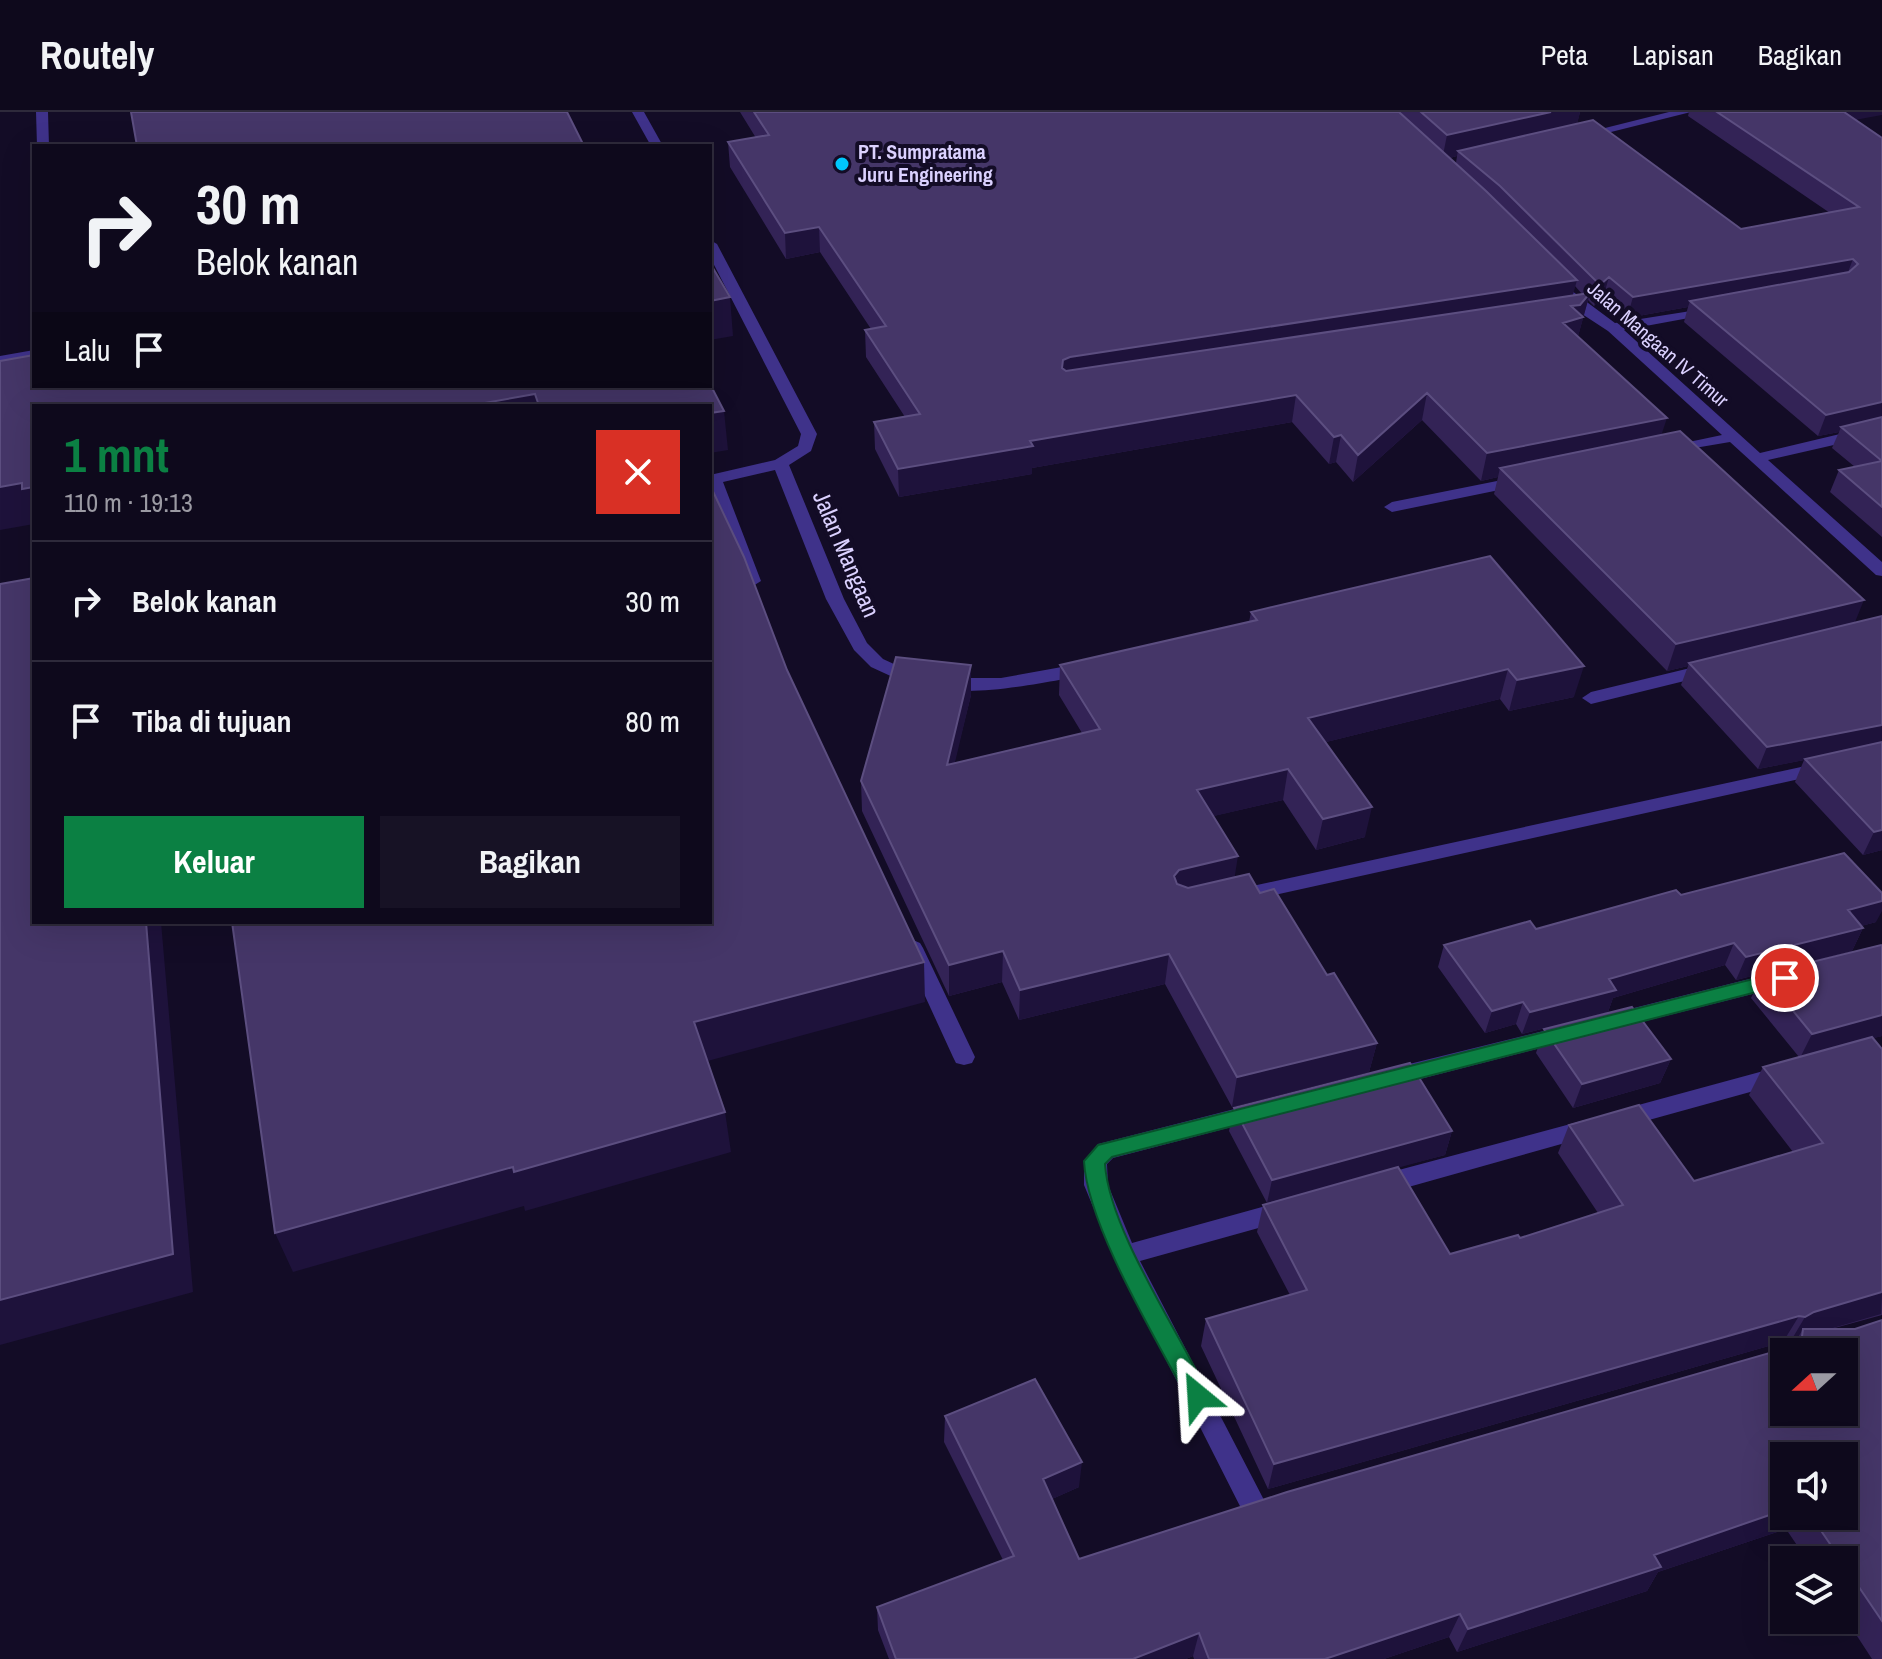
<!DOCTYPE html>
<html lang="id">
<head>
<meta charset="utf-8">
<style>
  :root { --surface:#0e091c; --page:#171225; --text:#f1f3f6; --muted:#9b9aa3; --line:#2e2a3b; --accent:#0b8043 }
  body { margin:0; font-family:"Archivo Narrow",sans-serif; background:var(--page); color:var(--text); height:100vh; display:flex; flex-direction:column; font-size:30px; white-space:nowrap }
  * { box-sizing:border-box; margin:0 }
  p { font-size:26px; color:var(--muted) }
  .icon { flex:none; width:44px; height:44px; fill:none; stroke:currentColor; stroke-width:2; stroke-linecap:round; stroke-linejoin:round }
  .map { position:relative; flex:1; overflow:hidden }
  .details { position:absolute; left:32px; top:292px; width:680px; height:520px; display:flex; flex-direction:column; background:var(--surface); border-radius:0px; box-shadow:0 8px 32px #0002,0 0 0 2px var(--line) }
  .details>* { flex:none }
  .guide { position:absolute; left:32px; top:32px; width:680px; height:244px; border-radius:0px; box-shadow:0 8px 32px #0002,0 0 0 2px var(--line); background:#0e091c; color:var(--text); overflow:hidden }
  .needle { width:52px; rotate:249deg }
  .controls { position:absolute; left:1770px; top:1226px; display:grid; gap:16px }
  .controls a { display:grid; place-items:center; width:88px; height:88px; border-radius:0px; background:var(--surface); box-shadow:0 8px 32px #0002,0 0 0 2px var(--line); font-size:40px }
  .pin { position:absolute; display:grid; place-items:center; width:68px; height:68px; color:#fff; margin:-34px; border:4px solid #fff; border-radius:50%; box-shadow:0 2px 8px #0007 }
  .me { position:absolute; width:88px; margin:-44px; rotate:333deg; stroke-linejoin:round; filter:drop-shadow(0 0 6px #0008) }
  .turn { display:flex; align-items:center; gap:28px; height:168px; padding:0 32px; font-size:36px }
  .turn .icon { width:104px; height:104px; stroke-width:2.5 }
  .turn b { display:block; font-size:56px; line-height:68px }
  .then { display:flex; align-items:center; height:76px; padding:0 32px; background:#0003; gap:16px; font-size:30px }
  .round { display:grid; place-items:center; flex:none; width:84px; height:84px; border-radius:0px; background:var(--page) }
  .overview { display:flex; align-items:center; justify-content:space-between; height:136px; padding:0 32px }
  h1 { font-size:48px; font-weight:700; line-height:60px; color:var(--accent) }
  .action { display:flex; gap:16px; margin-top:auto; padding:16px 32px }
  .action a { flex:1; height:92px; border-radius:0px; background:var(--accent); color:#fff; font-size:32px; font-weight:700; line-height:92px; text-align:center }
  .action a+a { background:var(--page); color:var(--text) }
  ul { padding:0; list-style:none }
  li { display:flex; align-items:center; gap:24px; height:120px; padding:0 32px; border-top:2px solid var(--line) }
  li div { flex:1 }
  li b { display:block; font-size:30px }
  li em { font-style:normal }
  header { display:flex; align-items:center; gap:48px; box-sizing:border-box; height:112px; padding:0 40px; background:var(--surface); border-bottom:2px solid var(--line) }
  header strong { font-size:38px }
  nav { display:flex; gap:44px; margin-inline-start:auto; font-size:28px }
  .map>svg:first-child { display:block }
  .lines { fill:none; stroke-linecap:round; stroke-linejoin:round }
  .lane { fill:#3f328a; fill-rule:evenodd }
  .street { fill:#3f328a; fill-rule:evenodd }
  .wall { fill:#332356; fill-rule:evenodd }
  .shaded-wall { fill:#1e123b }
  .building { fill:#453668; stroke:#5c4e80; stroke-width:2; fill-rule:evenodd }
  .route { fill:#0b8043; stroke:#07532c; stroke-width:2 }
  .poi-dot { fill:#00c7fc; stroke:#130c26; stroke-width:3 }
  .labels { text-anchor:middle; stroke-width:8; stroke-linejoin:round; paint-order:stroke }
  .far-poi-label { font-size:20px; font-weight:bold; fill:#dbd1ff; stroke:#130c26; text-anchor:start }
  .far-street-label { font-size:20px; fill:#dbd1ff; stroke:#130c26 }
  .street-label { font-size:24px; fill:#dbd1ff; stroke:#130c26 }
</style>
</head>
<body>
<header>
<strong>Routely</strong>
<nav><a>Peta</a><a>Lapisan</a><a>Bagikan</a></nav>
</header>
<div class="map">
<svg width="1882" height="1547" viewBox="0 0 1882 1547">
  <rect width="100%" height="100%" fill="#130c26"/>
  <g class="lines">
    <path class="lane" d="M 36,0 L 48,0 L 49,34 L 37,34 Z
      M 632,0 L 644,0 L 663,34 L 651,34 Z
      M 710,128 L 717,132 L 817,322 L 811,339 L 789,353 L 844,487 L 867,531 L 883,547 L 920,564 L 923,568 L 920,572 L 908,572 L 871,555 L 854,538 L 826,487 L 775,358 L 723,370 L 761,469 L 753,474 L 745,469 L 710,377 L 710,363 L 775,348 L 798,334 L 801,322 L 710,145 Z
      M 34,238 L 34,246 L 0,252 L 0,244 Z
      M 1084,551 L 1090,553 L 1093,557 L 1090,561 C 1065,568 952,590 936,572 L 945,566 L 1001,566 Z
      M 913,828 L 920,831 L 923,836 L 975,945 L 972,951 L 964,953 L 956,951 L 953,945 L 903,836 L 906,831 Z"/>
    <path class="street" d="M 1669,0 L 1691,0 L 1583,27 L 1577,23 Z
      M 1568,176 L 1615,211 L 1716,195 L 1716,201 L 1624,218 L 1760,341 L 1882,312 L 1882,322 L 1768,348 L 1882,450 L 1882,464 L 1876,463 L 1730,330 L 1665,341 L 1665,335 L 1722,323 L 1608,219 L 1582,202 L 1561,180 Z
      M 1522,364 L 1528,366 L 1528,372 L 1392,400 L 1384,395 L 1392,390 Z
      M 1711,551 L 1717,553 L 1720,557 L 1717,561 L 1591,592 L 1582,586 L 1591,580 Z
      M 1824,650 L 1831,652 L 1833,656 L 1831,660 L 1234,792 L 1227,790 L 1224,785 L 1227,780 L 1234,778 Z
      M 1781,859 L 1788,861 L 1791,867 L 1788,873 L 1614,917 L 1606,915 L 1603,909 L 1606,903 L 1614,901 Z
      M 1564,914 L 1572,916 L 1575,922 L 1572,928 L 1389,975 L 1381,972 L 1378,966 L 1381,960 L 1389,957 Z
      M 1782,954 L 1790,957 L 1793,963 L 1790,969 L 1620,1016 L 1612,1013 L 1609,1007 L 1612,1001 L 1620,998 Z
      M 1258,991 L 1266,994 L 1269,1000 L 1266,1006 L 1113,1046 L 1107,1052 L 1108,1073 L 1132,1131 L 1284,1089 L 1292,1092 L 1296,1099 L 1292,1106 L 1284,1109 L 1140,1149 L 1264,1388 L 1268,1397 L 1264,1406 L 1255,1409 L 1246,1406 L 1113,1143 L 1084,1073 L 1084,1049 L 1098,1032 L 1106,1030 Z
      M 1589,1007 L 1597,1010 L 1600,1016 L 1597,1022 L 1380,1083 L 1372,1080 L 1368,1073 L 1372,1066 L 1380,1063 Z"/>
  </g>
  <path class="wall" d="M 740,0 L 1580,0 L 1577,11 L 1741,117 L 1830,101 L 1688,4 L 1689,0 L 1882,0 L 1855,8 L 1882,26 L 1882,425 L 1830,380 L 1839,358 L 1855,355 L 1832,336 L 1839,320 L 1818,324 L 1684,210 L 1688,195 L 1627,206 L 1603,186 L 1594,194 L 1588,188 L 1578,224 L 1661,323 L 1854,511 L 1882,504 L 1882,738 L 1863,743 L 1795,670 L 1804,648 L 1758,657 L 1681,573 L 1688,554 L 1667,559 L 1494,382 L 1498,365 L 1481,369 L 1422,308 L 1353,370 L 1336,350 L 1329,352 L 1292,310 L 1032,356 L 1032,362 L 899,385 L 875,337 L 874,310 L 905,305 L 866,245 L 865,218 L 871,217 L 820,140 L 786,147 L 730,55 L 728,30 L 756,26 ZM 1457,44 L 1456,51 L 1450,46 ZM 1575,174 L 1582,182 L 1572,183 Z
    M 1490,444 L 1574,585 L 1509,599 L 1500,587 L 1326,630 L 1365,725 L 1316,738 L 1283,688 L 1213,704 L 1235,765 L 1260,781 L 1327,863 L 1377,931 L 1369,960 L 1232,995 L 1165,872 L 1019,908 L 1002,870 L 949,884 L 862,699 L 861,669 L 971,553 L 971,583 L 954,651 L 1082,621 L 1059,583 L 1060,553 L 1249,510 L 1251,500 Z
    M 1681,783 L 1876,810 L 1861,814 L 1863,816 L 1852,839 L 1736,868 L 1725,853 L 1613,886 L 1608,900 L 1522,922 L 1516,912 L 1485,921 L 1438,855 L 1444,833 L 1536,817 Z
    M 1882,834 L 1882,924 L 1873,926 L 1882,937 L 1882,1203 L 1831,1217 L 1855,1217 L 1882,1208 L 1882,1547 L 1872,1547 L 1844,1504 L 1844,1448 L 1807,1448 L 1786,1417 L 1658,1460 L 1647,1479 L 1457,1540 L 1449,1525 L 1384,1547 L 1194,1547 L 1193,1544 L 1186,1547 L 889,1547 L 878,1518 L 877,1495 L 1003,1448 L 944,1330 L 945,1304 L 1079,1375 L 1052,1387 L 1079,1447 L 1792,1234 L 1797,1227 L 1789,1232 L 1783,1230 L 1268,1377 L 1201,1234 L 1206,1207 L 1290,1183 L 1257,1120 L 1263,1093 L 1267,1091 L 1229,1019 L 1234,996 L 1452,1019 L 1445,1043 L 1398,1055 L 1450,1142 L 1520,1126 L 1598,1101 L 1558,1041 L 1569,1013 L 1694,1069 L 1793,1040 L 1749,983 L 1763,955 L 1799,945 L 1751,886 L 1763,862 ZM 1844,1344 L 1844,1404 L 1784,1404 Z
    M 1544,917 L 1671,947 L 1660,971 L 1573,996 L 1536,941 Z"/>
  <path class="shaded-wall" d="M 1551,0 L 1580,0 L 1576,18 L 1458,39 L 1457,44 L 1442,48 L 1447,23 Z
    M 1831,0 L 1882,0 L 1882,3 L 1827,13 Z
    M 819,115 L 820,140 L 786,147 L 785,121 Z
    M 1853,147 L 1845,168 L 1690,189 L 1688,195 L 1627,206 L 1633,185 Z
    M 1609,165 L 1603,186 L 1594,194 L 1600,173 Z
    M 1577,168 L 1570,194 L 1062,275 L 1063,248 L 1070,245 Z
    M 1590,181 L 1576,232 L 1563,211 L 1571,194 Z
    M 730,185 L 733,224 L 710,228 L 710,189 Z
    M 1427,281 L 1422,308 L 1353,370 L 1358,343 Z
    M 535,282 L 537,294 L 468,294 Z
    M 1296,283 L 1292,310 L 1032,356 L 1032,362 L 899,385 L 898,357 L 1030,329 Z
    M 1882,290 L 1882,310 L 1841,315 L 1839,320 L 1818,324 L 1826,303 Z
    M 724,299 L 728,338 L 710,341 L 710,301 Z
    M 1667,306 L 1658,333 L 1500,356 L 1498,365 L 1481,369 L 1487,341 Z
    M 1341,323 L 1336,350 L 1329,352 L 1334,325 Z
    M 22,371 L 34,375 L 34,412 L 0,418 L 0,375 Z
    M 1864,488 L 1853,515 L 1689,551 L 1688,554 L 1667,559 L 1676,532 Z
    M 971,553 L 971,583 L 947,684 L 947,653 Z
    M 1584,554 L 1574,585 L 1509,599 L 1517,568 Z
    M 1508,557 L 1500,587 L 1302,636 L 1308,606 Z
    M 1882,613 L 1882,633 L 1758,657 L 1767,635 Z
    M 1288,657 L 1283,688 L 1193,709 L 1197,678 Z
    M 1372,695 L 1365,725 L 1316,738 L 1323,707 Z
    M 1882,718 L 1882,738 L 1863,743 L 1874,720 Z
    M 1238,744 L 1233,775 L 1170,794 L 1174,764 L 1179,758 Z
    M 1882,789 L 1882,799 L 1876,810 L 1836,821 L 1848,798 Z
    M 146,810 L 161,810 L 193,1180 L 0,1233 L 0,1188 Z
    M 1863,816 L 1852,839 L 1736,868 L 1746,845 Z
    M 1734,831 L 1725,853 L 1613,886 L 1608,900 L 1522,922 L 1530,900 L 1609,867 Z
    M 1003,839 L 1002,870 L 949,884 L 949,853 Z
    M 1169,842 L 1165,872 L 1019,908 L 1020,878 Z
    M 924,850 L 925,890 L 700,951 L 694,910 Z
    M 1523,890 L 1516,912 L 1485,921 L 1492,899 Z
    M 1882,903 L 1882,924 L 1800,946 L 1812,922 Z
    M 1377,931 L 1369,960 L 1232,995 L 1237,965 Z
    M 1671,947 L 1660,971 L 1573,996 L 1582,972 Z
    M 725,1000 L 731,1040 L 525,1099 L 524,1094 L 293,1160 L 275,1121 L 513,1055 Z
    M 1452,1019 L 1445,1043 L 1267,1091 L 1272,1068 Z
    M 1882,1180 L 1881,1202 L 1802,1225 L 1803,1217 L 1797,1227 L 1789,1232 L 1805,1205 L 1814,1200 Z
    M 1799,1204 L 1783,1230 L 1268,1377 L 1274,1352 Z
    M 1082,1350 L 1079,1375 L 1041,1392 L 1043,1367 Z
    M 1784,1398 L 1784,1404 L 1794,1404 L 1786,1417 L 1658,1460 L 1647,1479 L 1457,1540 L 1468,1517 L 1654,1443 Z
    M 1460,1502 L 1449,1525 L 1384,1547 L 1325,1547 Z
    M 1199,1521 L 1193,1544 L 1186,1547 L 1133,1547 Z"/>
  <path class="building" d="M 131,0 L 567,0 L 584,34 L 137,34 Z
    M 754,0 L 1399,0 L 1486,79 L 1577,168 L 1070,245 L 1063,248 L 1062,256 L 1066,259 L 1590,181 L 1580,193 L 1571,194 L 1583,205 L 1563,211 L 1667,306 L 1487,341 L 1427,281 L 1358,343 L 1341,323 L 1334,325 L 1296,283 L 1030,329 L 1033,334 L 898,357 L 874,310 L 920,302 L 865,218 L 886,214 L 819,115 L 785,121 L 728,30 L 769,23 Z
    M 1421,0 L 1551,0 L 1447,23 Z
    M 1717,0 L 1844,0 L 1882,26 L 1882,290 L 1826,303 L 1690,189 L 1849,160 L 1858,152 L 1853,147 L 1633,185 L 1609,165 L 1600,173 L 1500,74 L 1458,39 L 1593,8 L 1741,117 L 1859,95 Z
    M 710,151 L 730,185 L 710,189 Z
    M 34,243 L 34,274 L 710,274 L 710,272 L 724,299 L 710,301 L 710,294 L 539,294 L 535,282 L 468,294 L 34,294 L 34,375 L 22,377 L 22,371 L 0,375 L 0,249 Z
    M 1882,305 L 1882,349 L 1841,315 Z
    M 1680,319 L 1864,488 L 1676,532 L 1500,356 Z
    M 1882,349 L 1882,395 L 1839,358 Z
    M 710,373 L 744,445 L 787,558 L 924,850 L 694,910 L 725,1000 L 514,1060 L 513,1055 L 275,1121 L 232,810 L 710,810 Z
    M 1490,444 L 1584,554 L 1517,568 L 1508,557 L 1308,606 L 1372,695 L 1323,707 L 1288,657 L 1197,678 L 1238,744 L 1179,758 L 1174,764 L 1177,772 L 1188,776 L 1249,762 L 1260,781 L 1274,777 L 1327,863 L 1334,861 L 1377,931 L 1237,965 L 1169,842 L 1020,878 L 1003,839 L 949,853 L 861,669 L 896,545 L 971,553 L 947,653 L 1100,617 L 1060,553 L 1257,508 L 1251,500 Z
    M 34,466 L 34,810 L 146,810 L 173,1142 L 0,1188 L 0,472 Z
    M 1882,504 L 1882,613 L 1767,635 L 1689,551 Z
    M 1882,630 L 1882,718 L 1874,720 L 1805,647 Z
    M 1844,741 L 1882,781 L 1882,789 L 1848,798 L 1863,816 L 1746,845 L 1734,831 L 1609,867 L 1616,878 L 1530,900 L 1523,890 L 1492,899 L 1444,833 L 1530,809 L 1536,817 L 1676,778 L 1681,783 Z
    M 1881,833 L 1882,834 L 1882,903 L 1812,922 L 1763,862 Z
    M 1632,895 L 1671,947 L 1582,972 L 1544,917 Z
    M 1872,925 L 1882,937 L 1882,1180 L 1814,1200 L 1805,1205 L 1799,1204 L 1274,1352 L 1206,1207 L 1307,1178 L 1263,1093 L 1398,1055 L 1450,1142 L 1518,1123 L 1520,1126 L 1623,1093 L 1569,1013 L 1639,993 L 1694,1069 L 1823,1031 L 1763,955 Z
    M 1410,951 L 1452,1019 L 1272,1068 L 1234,996 Z
    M 1882,1208 L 1882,1509 L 1844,1453 L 1844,1448 L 1841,1448 L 1811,1404 L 1844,1404 L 1844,1344 L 1784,1344 L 1784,1398 L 1654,1443 L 1661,1455 L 1468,1517 L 1460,1502 L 1325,1547 L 1209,1547 L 1199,1521 L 1133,1547 L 896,1547 L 877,1495 L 1014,1444 L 945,1304 L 1035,1267 L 1082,1350 L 1043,1367 L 1079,1447 L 1287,1380 L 1801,1232 L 1803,1217 L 1855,1217 ZM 1784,1240 L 1844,1240 L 1844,1300 L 1784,1300 Z"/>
  <path class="route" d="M 1785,859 L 1792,861 L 1795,866 L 1792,871 L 1112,1045 L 1105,1052 C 1109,1118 1180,1221 1209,1284 L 1206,1291 L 1198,1294 L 1190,1291 C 1158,1230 1087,1114 1084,1049 L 1098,1033 Z"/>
  <circle class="poi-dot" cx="842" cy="52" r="8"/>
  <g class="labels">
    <g class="far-poi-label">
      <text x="858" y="47">PT. Sumpratama<tspan x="858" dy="23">Juru Engineering</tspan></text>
    </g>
    <g class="far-street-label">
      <text transform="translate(1658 232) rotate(41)" y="7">Jalan Mangaan IV Timur</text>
    </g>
    <g class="street-label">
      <text transform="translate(846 442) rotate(67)" y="8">Jalan Mangaan</text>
    </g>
  </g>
</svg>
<div class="controls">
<a><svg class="needle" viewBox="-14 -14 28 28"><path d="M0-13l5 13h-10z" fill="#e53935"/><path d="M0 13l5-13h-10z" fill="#9b9aa3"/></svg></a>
<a><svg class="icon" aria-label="sound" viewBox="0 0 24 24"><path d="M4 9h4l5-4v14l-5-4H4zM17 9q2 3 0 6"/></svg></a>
<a><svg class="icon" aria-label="layers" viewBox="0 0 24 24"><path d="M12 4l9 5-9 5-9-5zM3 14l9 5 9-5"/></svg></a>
</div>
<div class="pin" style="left:1785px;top:866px;background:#d93025"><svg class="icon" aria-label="arrive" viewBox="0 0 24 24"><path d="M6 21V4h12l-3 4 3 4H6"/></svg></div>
<svg class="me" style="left:1198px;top:1284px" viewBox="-20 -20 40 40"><path d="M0-17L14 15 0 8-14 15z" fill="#0b8043" stroke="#fff" stroke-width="4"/></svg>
<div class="guide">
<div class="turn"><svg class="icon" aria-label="right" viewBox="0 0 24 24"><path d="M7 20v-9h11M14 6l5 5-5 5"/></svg><div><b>30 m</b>Belok kanan</div></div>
<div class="then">Lalu<svg class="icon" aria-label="arrive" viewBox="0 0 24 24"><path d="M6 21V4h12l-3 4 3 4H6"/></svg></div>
</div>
<section class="details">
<div class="overview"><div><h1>1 mnt</h1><p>110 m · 19:13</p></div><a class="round" style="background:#d93025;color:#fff"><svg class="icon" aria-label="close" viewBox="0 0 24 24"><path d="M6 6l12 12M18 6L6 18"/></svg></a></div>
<ul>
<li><svg class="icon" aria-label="right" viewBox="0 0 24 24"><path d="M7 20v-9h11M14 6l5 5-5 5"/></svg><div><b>Belok kanan</b></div><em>30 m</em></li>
<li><svg class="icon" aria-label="arrive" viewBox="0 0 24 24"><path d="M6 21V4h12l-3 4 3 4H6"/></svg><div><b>Tiba di tujuan</b></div><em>80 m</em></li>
</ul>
<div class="action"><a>Keluar</a><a>Bagikan</a></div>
</section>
</div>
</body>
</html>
